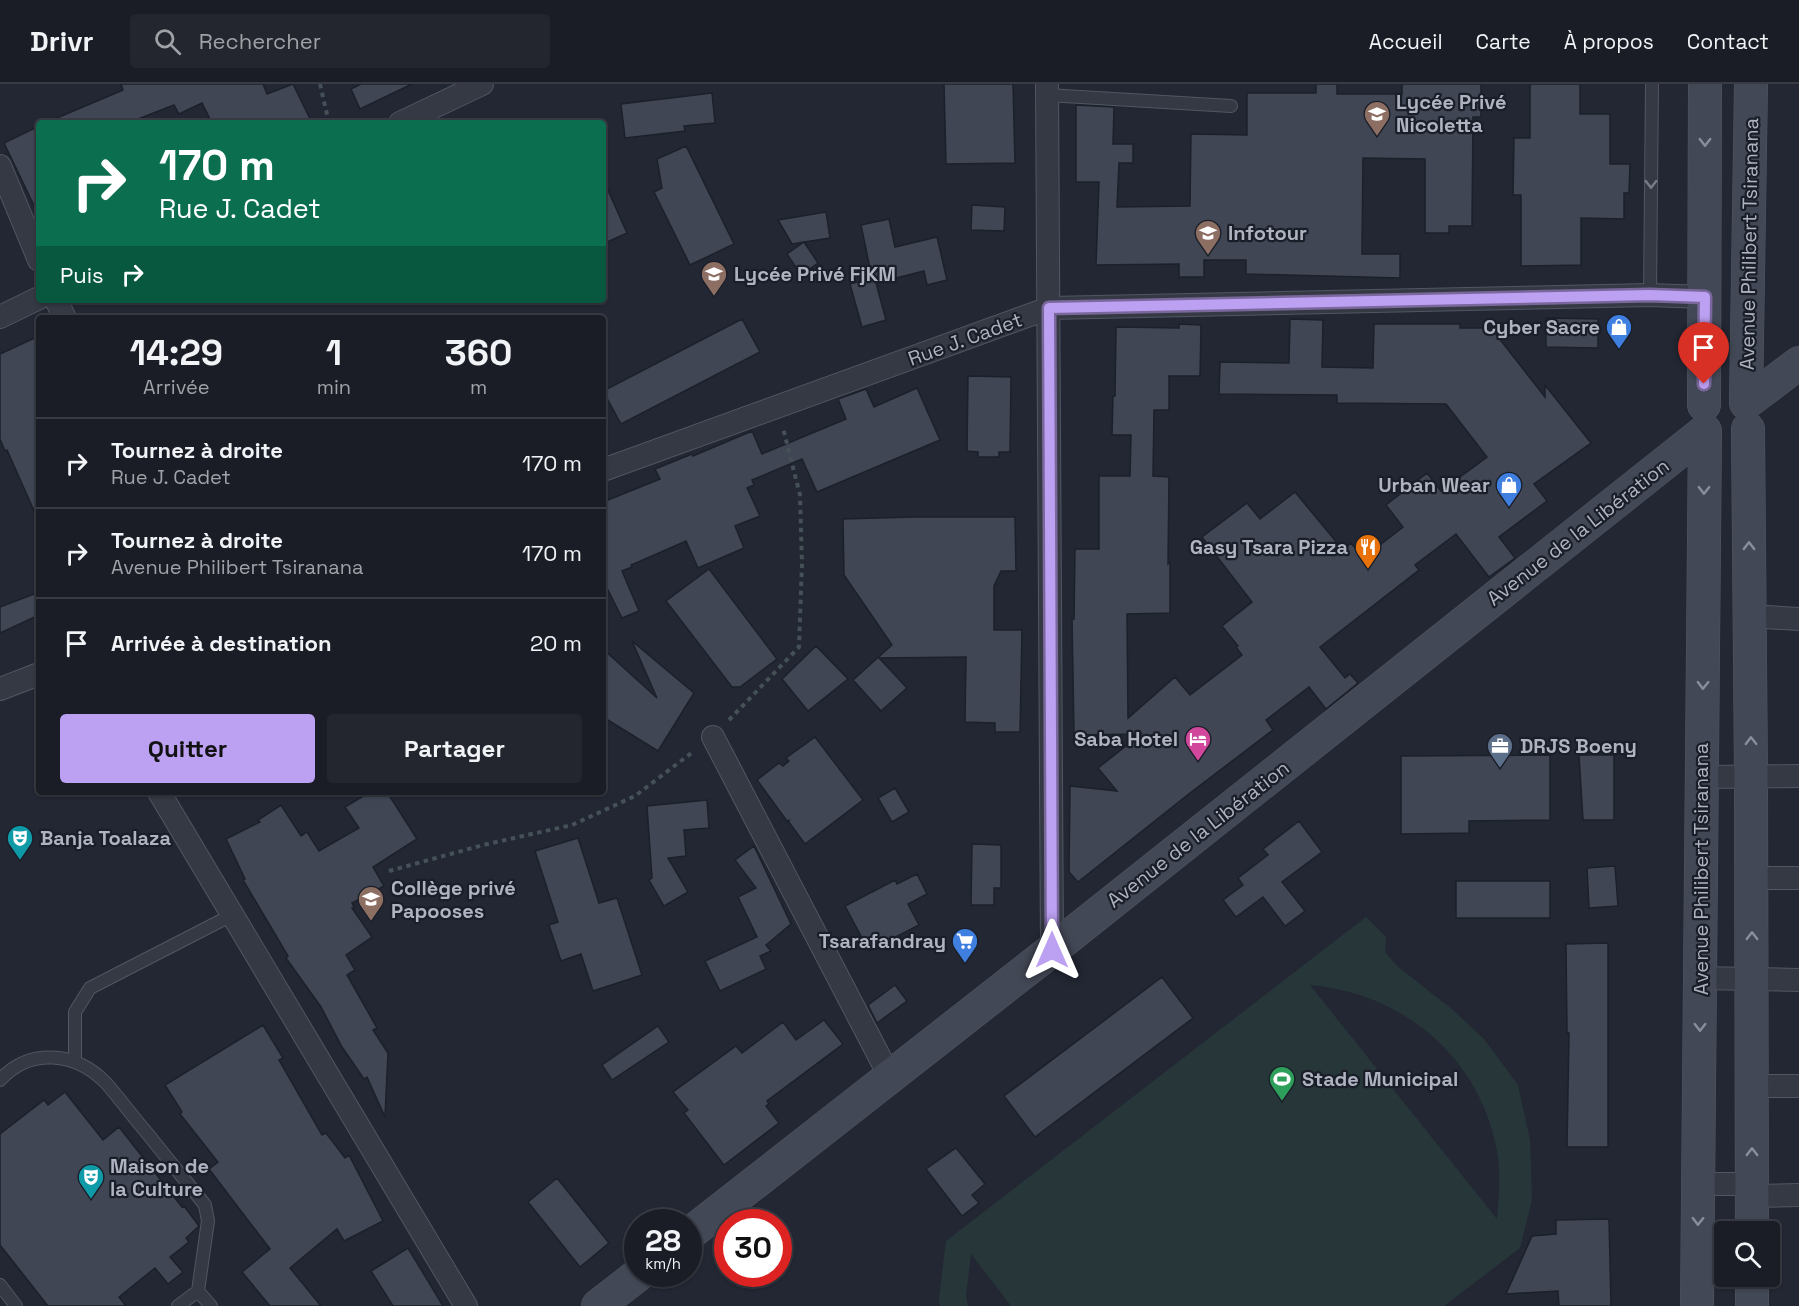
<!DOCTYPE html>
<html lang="fr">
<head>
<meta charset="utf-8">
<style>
  :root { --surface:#1a1d26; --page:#23262e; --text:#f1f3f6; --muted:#9fa2a7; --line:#383b43; --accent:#bca0f2 }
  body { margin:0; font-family:"Space Grotesk",sans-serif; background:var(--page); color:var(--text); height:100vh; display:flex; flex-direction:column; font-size:22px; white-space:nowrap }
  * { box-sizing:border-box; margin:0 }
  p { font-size:20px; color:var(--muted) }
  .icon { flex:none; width:33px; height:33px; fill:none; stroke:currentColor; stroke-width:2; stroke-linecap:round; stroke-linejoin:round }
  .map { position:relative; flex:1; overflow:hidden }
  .sheet { position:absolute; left:36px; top:231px; width:570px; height:480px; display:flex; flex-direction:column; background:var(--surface); border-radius:6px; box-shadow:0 2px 4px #0004,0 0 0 2px var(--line) }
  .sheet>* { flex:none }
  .guide { position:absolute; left:36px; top:36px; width:570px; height:183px; border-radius:6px; box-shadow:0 2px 4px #0004,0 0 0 2px var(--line); background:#0b6e4f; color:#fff; overflow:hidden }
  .tools { position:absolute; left:1714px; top:1137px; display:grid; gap:12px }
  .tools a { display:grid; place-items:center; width:66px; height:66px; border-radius:6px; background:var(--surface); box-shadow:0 2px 4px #0004,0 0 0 2px var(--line); font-size:30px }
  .speed { position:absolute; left:624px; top:1125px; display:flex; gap:12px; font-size:30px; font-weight:700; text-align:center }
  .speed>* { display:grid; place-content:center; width:78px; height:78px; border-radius:50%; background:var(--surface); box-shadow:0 2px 4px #0004,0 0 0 2px var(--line); line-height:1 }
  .speed small { font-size:15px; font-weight:400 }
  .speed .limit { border:9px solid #d22; background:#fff; color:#111 }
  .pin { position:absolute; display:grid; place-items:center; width:51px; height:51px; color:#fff; margin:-62px -26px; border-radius:50% 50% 50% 0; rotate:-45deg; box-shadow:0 0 6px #0007 }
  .pin .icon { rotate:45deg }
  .me { position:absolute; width:66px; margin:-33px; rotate:0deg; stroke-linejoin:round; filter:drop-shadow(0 0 4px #0008) }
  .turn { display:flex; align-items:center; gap:21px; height:126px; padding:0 24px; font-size:27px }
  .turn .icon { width:78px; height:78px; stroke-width:2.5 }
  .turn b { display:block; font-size:42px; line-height:51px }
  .then { display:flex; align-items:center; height:57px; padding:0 24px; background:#0003; gap:12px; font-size:22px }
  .eta { display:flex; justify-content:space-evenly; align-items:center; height:102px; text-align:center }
  .eta b { font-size:36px; font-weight:700; line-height:42px }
  .button { display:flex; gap:12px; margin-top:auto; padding:12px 24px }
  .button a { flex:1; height:69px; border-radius:6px; background:var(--accent); color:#111; font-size:24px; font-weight:700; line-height:69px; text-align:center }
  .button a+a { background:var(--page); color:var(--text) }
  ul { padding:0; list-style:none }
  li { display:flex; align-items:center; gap:18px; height:90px; padding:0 24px; border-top:2px solid var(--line) }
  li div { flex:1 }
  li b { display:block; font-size:22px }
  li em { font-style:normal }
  header { display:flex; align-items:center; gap:36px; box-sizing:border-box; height:84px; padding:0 30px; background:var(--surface); border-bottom:2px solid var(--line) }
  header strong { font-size:28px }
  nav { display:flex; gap:33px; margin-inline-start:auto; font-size:21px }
  .search { width:420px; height:54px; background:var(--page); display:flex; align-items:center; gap:15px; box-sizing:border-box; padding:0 21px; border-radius:6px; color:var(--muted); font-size:22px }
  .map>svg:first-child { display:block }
  .green { fill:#273638; fill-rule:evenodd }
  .building { fill:#404654; stroke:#1c202a; stroke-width:1.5 }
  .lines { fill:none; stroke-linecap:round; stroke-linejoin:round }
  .lane-casing { stroke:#525662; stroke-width:14 }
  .street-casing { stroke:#525662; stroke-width:24 }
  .secondary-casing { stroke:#525662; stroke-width:34 }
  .path { stroke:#455156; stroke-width:4; stroke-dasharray:4.5 4.5; stroke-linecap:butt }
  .lane { stroke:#353944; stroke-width:12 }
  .street { stroke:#353944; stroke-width:22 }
  .secondary { stroke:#434856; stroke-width:33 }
  .oneway { stroke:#898e9c }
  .oneway2 { stroke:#787c89 }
  .route-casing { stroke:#7a689d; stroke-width:15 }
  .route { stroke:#bca0f2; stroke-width:10 }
  .labels { text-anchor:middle; stroke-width:4.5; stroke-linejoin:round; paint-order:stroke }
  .poi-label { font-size:20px; font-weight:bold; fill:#afb3c1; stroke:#1a1e28; text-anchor:start }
  .street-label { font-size:20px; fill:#afb3c1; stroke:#1a1e28 }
</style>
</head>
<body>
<header>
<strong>Drivr</strong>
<div class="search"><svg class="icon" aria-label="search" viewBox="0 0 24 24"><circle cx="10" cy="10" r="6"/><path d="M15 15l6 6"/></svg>Rechercher</div>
<nav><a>Accueil</a><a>Carte</a><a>À propos</a><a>Contact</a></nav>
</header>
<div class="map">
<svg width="1799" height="1222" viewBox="0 0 1799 1222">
  <rect width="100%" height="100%" fill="#222733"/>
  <path class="green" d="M 1366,833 L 1386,853 L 1385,868 L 1397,882 L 1453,926 L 1484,955 L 1518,1001 L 1530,1056 L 1532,1116 L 1520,1164 L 1444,1222 L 1011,1222 L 971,1170 L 966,1211 L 968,1222 L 940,1222 L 939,1214 L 946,1157 ZM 1310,901 C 1403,909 1480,973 1497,1067 C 1501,1089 1499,1113 1497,1135 Z"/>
  <path class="building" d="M 121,0 L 263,0 L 267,10 L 293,0 L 312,39 L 212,39 L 202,19 L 179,30 L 174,21 L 128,39 L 45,39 L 123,6 Z
    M 361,0 L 412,0 L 360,25 L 351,5 Z
    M 944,0 L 1013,0 L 1015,79 L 946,80 Z
    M 1316,0 L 1337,0 L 1337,10 L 1402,10 L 1402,0 L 1481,0 L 1481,33 L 1473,33 L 1472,142 L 1449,142 L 1449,149 L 1425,149 L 1425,75 L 1363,74 L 1362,170 L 1400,170 L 1400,194 L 1246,190 L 1246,176 L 1204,176 L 1204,193 L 1179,193 L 1179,180 L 1096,181 L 1099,98 L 1076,98 L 1076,21 L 1114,23 L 1113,60 L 1133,60 L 1133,79 L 1119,79 L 1117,123 L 1190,122 L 1191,50 L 1247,51 L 1247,9 L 1316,9 Z
    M 1530,0 L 1580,0 L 1580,30 L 1610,30 L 1610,80 L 1630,80 L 1629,109 L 1624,109 L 1624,135 L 1581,134 L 1581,181 L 1521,182 L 1521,111 L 1513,111 L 1514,54 L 1530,54 Z
    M 712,9 L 715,39 L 684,42 L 685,47 L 625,54 L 621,20 Z
    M 39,42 L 39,132 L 4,59 Z
    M 686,62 L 734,160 L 690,181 L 654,108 L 662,104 L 657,75 Z
    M 603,95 L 627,149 L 603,160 Z
    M 972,121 L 1005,123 L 1004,147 L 971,146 Z
    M 826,128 L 830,154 L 804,158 L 818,179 L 801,191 L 787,170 L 804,158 L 792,160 L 778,136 Z
    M 889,135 L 895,163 L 937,153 L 947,196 L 927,201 L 924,187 L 876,199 L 886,236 L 862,243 L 850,200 L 872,194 L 861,141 Z
    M 1546,234 L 1598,235 L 1598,264 L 1546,263 Z
    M 742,235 L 760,268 L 621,340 L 603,307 Z
    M 1290,235 L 1323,236 L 1322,283 L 1373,284 L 1374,240 L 1460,240 L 1460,244 L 1491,244 L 1545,313 L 1545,301 L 1591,359 L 1534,400 L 1547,417 L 1499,453 L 1515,474 L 1489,493 L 1456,450 L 1415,481 L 1419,486 L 1320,563 L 1345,594 L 1350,590 L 1358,599 L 1326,625 L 1309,603 L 1266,636 L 1273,646 L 1190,709 L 1078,798 L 1069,788 L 1070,702 L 1117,707 L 1098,684 L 1141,650 L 1074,651 L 1072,535 L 1074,535 L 1075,465 L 1099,465 L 1099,392 L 1130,392 L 1131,351 L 1112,351 L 1113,312 L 1115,312 L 1116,243 L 1179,244 L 1179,240 L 1201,241 L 1200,292 L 1169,292 L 1169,326 L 1154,326 L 1153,392 L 1169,393 L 1168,480 L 1170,478 L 1170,529 L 1127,530 L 1128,634 L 1175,593 L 1190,611 L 1242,571 L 1236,563 L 1238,562 L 1222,542 L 1252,518 L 1202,453 L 1247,419 L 1260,435 L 1295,408 L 1343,466 L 1351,459 L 1363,474 L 1403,443 L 1386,421 L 1427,389 L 1441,407 L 1487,373 L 1446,320 L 1337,319 L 1337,311 L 1219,310 L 1220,278 L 1289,279 Z
    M 39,252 L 39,438 L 7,366 L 5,367 L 0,355 L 0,270 Z
    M 968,292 L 1011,293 L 1010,368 L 999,368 L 999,373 L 978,373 L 978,368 L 967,367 Z
    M 917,304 L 940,356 L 817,408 L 802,375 L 752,396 L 754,401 L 747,404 L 760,432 L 735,442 L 744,464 L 698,484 L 686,457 L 631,481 L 632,483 L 622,487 L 639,527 L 622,534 L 603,496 L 603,418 L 660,395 L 655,385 L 692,370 L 693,372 L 752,347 L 762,370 L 846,335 L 838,315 L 866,305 L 874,323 Z
    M 914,433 L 1015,433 L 1016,487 L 1001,487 L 994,502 L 994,546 L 1022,546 L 1020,648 L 995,648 L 995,639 L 965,638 L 966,573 L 879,574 L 907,604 L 881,627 L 853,596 L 892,561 L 844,491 L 843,435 Z
    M 709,485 L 777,575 L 740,603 L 732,603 L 666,517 Z
    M 34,510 L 39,522 L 39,531 L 0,549 L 0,523 Z
    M 632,557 L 694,609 L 658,667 L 603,633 L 603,565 L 657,614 Z
    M 816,562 L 848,595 L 808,627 L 782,595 Z
    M 815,653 L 863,716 L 805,760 L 788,737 L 790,736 L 787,737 L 757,696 L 779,679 L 783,682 L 789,677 L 786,674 Z
    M 1550,671 L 1550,736 L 1469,737 L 1469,749 L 1401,750 L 1401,672 Z
    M 1579,671 L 1614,671 L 1614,736 L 1583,736 Z
    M 895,704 L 909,728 L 892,738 L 878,714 Z
    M 370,708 L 387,708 L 417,755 L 373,783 L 384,802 L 352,819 L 354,823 L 352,824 L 372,853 L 346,871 L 355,886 L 347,891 L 377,944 L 373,946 L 388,969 L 385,1033 L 367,993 L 364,995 L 342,963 L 321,923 L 286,874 L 288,872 L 243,796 L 245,795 L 226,755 L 260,738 L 258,736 L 281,721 L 301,752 L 307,748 L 319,767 L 359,744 L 345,723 Z
    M 707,716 L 709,744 L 684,746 L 686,772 L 668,774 L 688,808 L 664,822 L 649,796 L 652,794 L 647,722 Z
    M 1299,737 L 1322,768 L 1282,798 L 1305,827 L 1285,842 L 1263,813 L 1236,833 L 1223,816 L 1243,801 L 1238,794 L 1268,771 L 1263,765 Z
    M 578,754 L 599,819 L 617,814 L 642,891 L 593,907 L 581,870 L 561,877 L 549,841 L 558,838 L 535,767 Z
    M 972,760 L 1001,761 L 1001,804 L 994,804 L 994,821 L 971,821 Z
    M 754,762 L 791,840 L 766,861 L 771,867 L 760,872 L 766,885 L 720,907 L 705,877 L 757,853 L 738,813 L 756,804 L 735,776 Z
    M 1615,782 L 1618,822 L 1589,824 L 1587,784 Z
    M 917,790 L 927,810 L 908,820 L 919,841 L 869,867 L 845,822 L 895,796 L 897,800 Z
    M 1456,797 L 1550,797 L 1550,834 L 1456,834 Z
    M 1608,859 L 1608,1063 L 1567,1063 L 1569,949 L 1567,949 L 1566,860 Z
    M 1162,893 L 1193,934 L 1035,1053 L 1004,1012 Z
    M 895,901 L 907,917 L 877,939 L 868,921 Z
    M 824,936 L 843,960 L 767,1017 L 769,1020 L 766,1022 L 779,1039 L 724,1081 L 684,1029 L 688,1026 L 673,1008 L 736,962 L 742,969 L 783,938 L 796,956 Z
    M 263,941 L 283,974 L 279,976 L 322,1051 L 326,1049 L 345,1074 L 349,1071 L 383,1137 L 344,1157 L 337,1145 L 290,1184 L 321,1222 L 270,1222 L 242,1188 L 270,1165 L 209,1085 L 218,1078 L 180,1030 L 182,1028 L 165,1001 Z
    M 658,942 L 669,958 L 612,996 L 602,981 Z
    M 65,1008 L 103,1056 L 119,1043 L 182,1123 L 184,1122 L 199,1142 L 186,1154 L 189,1158 L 170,1173 L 183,1188 L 168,1200 L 155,1184 L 119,1213 L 126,1222 L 48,1222 L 0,1161 L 0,1050 L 44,1016 L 48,1021 Z
    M 956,1064 L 985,1100 L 972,1111 L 979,1119 L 962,1132 L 926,1085 Z
    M 557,1094 L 609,1159 L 580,1183 L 528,1118 Z
    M 1609,1135 L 1611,1222 L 1559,1222 L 1558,1207 L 1506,1210 L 1532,1152 L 1556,1150 L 1556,1136 Z
    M 408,1164 L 443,1222 L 393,1222 L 371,1187 Z"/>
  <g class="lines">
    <g class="lane-casing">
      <path id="lane" d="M 1047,11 L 1231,22
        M 1650,211 L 1652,0
        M 75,978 L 75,928 L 90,904 L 232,831
        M 0,996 C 30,963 76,968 106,999 C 120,1015 133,1033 147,1049 C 166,1073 186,1097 205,1121 L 208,1137 L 198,1207 L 211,1222
        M 0,1201 L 16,1222
        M 178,1222 L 198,1207"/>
    </g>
    <g class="street-casing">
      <path id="street" d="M 1047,0 L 1052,866
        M 400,39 L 482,0
        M 0,82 L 39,176
        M 56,216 L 65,234
        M 0,233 L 39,214
        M 603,386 L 1049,224 L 1650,211 L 1705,213
        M 1749,532 L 1799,535
        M 0,605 L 39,590
        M 713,653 L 890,993
        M 1702,693 L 1799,692
        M 159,708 L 466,1222
        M 1752,794 L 1799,794
        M 1700,894 L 1799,896
        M 1752,1002 L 1799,1002
        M 1699,1100 L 1752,1100
        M 1752,1112 L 1799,1111"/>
    </g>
    <g class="secondary-casing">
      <path id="secondary" d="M 1746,319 L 1751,0
        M 1746,319 L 1799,279
        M 1704,321 L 1705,0
        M 1748,345 L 1751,692 L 1752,1148
        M 688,1151 L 1052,866 L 1705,347
        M 598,1222 L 639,1190
        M 1697,1222 L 1705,347
        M 1752,1222 L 1752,1192"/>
    </g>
    <path class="path" d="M 320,0 L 329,39
      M 729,636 L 799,563 L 802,480 L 800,411 L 783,344
      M 389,787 L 483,761 L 572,741 L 635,712 L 694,667"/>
    <use href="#lane" class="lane"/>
    <use href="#street" class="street"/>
    <use href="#secondary" class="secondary"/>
  </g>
  <defs><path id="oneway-chevron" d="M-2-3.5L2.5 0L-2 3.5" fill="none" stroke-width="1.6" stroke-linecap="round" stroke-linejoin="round" transform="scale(1.5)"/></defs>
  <g class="oneway">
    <use href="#oneway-chevron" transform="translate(1705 58) rotate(90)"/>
    <use href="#oneway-chevron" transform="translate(1704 406) rotate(91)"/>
    <use href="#oneway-chevron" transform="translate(1749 462) rotate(-90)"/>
    <use href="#oneway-chevron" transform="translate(1703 601) rotate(91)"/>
    <use href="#oneway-chevron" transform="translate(1751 657) rotate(-91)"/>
    <use href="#oneway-chevron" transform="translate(1752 852) rotate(-90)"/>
    <use href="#oneway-chevron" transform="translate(1700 943) rotate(90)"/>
    <use href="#oneway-chevron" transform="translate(1752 1068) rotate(-90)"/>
    <use href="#oneway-chevron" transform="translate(1698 1137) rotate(91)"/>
  </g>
  <use class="oneway2" href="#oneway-chevron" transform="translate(1651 100) rotate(90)"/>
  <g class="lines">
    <g class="route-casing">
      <path id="route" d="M 1052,866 L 1049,224 L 1650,211 L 1705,213 L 1704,300"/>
    </g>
    <use href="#route" class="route"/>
  </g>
  <defs>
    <g id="school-pin" transform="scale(1.35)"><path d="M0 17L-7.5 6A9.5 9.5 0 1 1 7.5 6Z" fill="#8d6e63" stroke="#1a1e28"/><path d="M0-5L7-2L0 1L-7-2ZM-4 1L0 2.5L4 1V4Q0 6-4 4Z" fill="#fff"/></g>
    <g id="shop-pin" transform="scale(1.35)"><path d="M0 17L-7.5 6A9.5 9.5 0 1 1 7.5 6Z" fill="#3f7fe0" stroke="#1a1e28"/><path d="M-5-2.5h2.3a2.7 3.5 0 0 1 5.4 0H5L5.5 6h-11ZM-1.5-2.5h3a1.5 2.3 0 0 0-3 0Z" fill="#fff"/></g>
    <g id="restaurant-pin" transform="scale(1.35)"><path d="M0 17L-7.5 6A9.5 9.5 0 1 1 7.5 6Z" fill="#e8710a" stroke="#1a1e28"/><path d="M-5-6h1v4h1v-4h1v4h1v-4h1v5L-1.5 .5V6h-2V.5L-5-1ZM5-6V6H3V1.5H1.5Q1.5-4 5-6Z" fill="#fff"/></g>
    <g id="hotel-pin" transform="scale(1.35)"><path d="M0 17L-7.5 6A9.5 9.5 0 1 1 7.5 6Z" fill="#d1479c" stroke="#1a1e28"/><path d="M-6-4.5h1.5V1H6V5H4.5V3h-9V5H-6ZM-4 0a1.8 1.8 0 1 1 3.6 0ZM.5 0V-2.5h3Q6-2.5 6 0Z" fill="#fff"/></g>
    <g id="office-pin" transform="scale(1.35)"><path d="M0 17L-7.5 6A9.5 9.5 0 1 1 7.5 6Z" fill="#5c6f8a" stroke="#1a1e28"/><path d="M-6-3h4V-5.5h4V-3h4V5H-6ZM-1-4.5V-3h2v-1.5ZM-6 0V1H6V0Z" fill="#fff"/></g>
    <g id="theatre-pin" transform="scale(1.35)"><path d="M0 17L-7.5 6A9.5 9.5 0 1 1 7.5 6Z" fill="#0f9aa8" stroke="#1a1e28"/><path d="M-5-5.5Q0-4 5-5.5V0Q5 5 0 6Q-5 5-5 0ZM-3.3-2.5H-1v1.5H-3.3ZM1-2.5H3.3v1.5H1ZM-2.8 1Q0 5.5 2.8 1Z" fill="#fff"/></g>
    <g id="supermarket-pin" transform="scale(1.35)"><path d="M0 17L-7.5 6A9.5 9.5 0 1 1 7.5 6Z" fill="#3f7fe0" stroke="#1a1e28"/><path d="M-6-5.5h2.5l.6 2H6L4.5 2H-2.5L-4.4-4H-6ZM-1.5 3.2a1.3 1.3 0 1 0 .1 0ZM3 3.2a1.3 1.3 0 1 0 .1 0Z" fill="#fff"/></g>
    <g id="stadium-pin" transform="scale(1.35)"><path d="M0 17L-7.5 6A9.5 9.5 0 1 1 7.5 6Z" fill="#2e9e5b" stroke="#1a1e28"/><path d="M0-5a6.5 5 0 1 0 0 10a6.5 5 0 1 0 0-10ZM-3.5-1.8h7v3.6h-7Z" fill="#fff"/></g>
  </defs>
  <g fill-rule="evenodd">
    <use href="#school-pin" x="1377" y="30"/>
    <use href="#school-pin" x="1208" y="149"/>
    <use href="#school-pin" x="714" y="190"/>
    <use href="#shop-pin" x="1619" y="243"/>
    <use href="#shop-pin" x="1509" y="401"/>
    <use href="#restaurant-pin" x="1368" y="463"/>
    <use href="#hotel-pin" x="1198" y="655"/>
    <use href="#office-pin" x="1500" y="662"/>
    <use href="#theatre-pin" x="20" y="754"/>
    <use href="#school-pin" x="371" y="815"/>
    <use href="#supermarket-pin" x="965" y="857"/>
    <use href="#stadium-pin" x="1282" y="995"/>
    <use href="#theatre-pin" x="91" y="1093"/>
  </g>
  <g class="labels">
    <g class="poi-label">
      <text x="1396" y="25">Lycée Privé<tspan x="1396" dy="23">Nicoletta</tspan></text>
      <text x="1228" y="156">Infotour</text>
      <text x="734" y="197">Lycée Privé FjKM</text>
      <text x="1600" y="250" text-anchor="end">Cyber Sacre</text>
      <text x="1490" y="408" text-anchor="end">Urban Wear</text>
      <text x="1348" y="470" text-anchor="end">Gasy Tsara Pizza</text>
      <text x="1178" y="662" text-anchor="end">Saba Hotel</text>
      <text x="1520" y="669">DRJS Boeny</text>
      <text x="40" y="761">Banja Toalaza</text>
      <text x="391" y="811">Collège privé<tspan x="391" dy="23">Papooses</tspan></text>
      <text x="946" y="864" text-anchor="end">Tsarafandray</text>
      <text x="1302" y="1002">Stade Municipal</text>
      <text x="110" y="1089">Maison de<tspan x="110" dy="23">la Culture</tspan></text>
    </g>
    <g class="street-label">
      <text transform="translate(1749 160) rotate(-89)" y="7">Avenue Philibert Tsiranana</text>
      <text transform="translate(965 255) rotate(-20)" y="7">Rue J. Cadet</text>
      <text transform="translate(1578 448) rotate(-38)" y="7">Avenue de la Libération</text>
      <text transform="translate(1198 750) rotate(-38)" y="7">Avenue de la Libération</text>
      <text transform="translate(1701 785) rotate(-90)" y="7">Avenue Philibert Tsiranana</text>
    </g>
  </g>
</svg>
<div class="tools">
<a><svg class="icon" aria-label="search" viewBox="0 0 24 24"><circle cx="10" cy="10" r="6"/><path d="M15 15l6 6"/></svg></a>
</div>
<div class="speed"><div>28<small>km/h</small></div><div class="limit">30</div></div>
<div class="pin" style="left:1704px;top:300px;background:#d93025"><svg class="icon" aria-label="arrive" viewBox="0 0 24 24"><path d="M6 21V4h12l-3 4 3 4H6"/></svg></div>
<svg class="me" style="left:1052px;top:866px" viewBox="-20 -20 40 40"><path d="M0-17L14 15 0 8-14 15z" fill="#bca0f2" stroke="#fff" stroke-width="4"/></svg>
<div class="guide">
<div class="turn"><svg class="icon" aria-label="right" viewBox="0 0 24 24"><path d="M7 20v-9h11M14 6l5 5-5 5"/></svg><div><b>170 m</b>Rue J. Cadet</div></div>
<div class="then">Puis<svg class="icon" aria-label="right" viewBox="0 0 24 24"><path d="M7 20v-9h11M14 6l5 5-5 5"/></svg></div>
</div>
<section class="sheet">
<div class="eta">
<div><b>14:29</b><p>Arrivée</p></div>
<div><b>1</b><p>min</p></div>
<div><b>360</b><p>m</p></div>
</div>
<ul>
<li><svg class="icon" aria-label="right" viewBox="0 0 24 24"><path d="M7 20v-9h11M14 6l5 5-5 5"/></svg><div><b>Tournez à droite</b><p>Rue J. Cadet</p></div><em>170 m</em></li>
<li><svg class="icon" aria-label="right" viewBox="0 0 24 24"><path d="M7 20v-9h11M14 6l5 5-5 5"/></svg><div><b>Tournez à droite</b><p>Avenue Philibert Tsiranana</p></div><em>170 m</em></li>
<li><svg class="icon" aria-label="arrive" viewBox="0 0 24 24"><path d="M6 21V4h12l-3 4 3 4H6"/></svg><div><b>Arrivée à destination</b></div><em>20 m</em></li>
</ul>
<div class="button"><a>Quitter</a><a>Partager</a></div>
</section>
</div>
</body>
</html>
